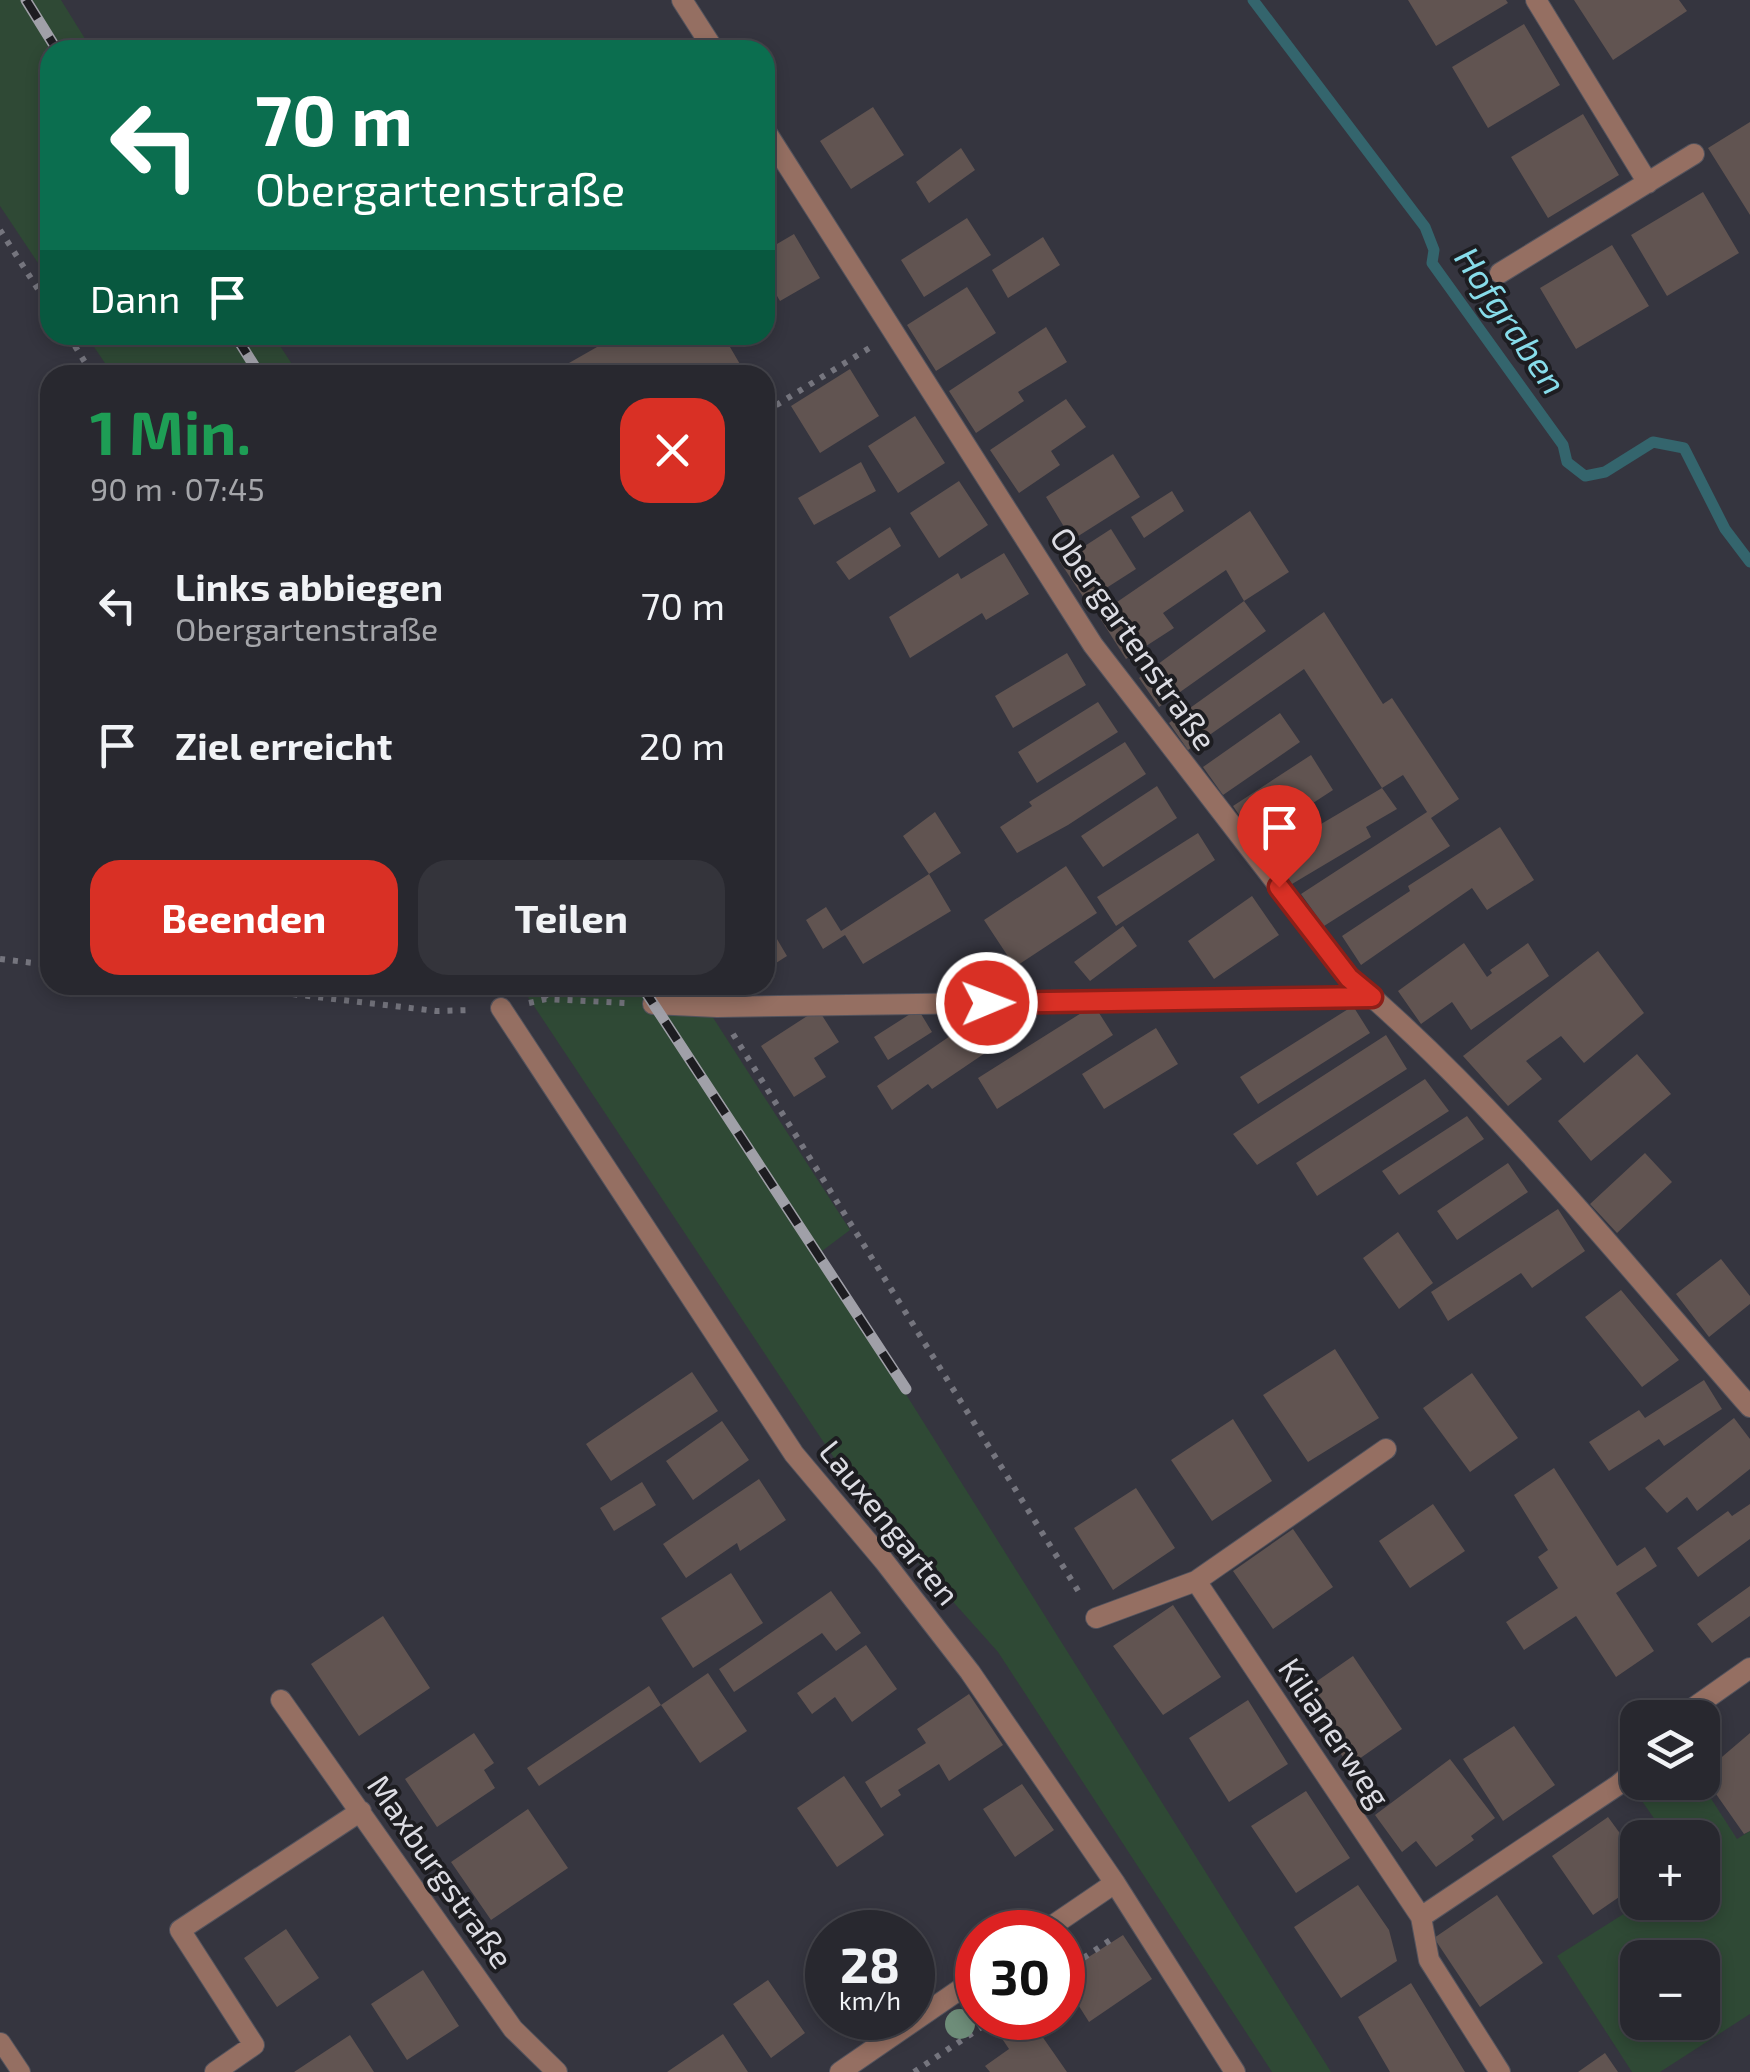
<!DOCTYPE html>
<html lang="de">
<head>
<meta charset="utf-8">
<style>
  :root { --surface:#28282f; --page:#34343b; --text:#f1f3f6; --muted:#a5a6aa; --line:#44444b; --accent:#d93025 }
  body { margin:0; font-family:"Exo 2",sans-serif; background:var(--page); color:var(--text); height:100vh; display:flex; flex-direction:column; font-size:38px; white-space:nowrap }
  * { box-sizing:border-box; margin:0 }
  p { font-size:32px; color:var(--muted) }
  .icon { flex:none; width:55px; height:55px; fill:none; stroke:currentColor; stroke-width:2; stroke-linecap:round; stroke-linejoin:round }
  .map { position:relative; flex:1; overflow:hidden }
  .drawer { position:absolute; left:40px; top:365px; width:735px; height:630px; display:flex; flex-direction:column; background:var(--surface); border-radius:30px; box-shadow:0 5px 15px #0003,0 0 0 2px var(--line) }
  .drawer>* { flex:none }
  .banner { position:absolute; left:40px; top:40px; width:735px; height:305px; border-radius:30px; box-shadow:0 5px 15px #0003,0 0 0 2px var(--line); background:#0b6e4f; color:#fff; overflow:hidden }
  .buttons { position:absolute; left:1620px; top:1700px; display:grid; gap:20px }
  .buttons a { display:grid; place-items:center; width:100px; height:100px; border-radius:20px; background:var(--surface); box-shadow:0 5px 15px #0003,0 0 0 2px var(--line); font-size:50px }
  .speed { position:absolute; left:805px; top:1910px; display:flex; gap:20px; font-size:50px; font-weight:700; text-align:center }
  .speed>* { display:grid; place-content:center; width:130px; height:130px; border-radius:50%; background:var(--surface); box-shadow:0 5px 15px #0003,0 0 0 2px var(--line); line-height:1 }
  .speed small { font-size:25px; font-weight:400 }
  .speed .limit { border:15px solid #d22; background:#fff; color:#111 }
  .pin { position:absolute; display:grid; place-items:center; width:85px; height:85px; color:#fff; margin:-102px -42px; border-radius:50% 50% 50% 0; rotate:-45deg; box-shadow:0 0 10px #0007 }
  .pin .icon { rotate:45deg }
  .me { position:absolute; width:110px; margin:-55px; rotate:89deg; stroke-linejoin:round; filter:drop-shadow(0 0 8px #0008) }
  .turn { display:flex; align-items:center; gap:35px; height:210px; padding:0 50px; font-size:45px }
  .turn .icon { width:130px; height:130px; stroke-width:2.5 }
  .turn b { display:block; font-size:70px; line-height:85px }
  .then { display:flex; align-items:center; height:95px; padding:0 50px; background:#0003; gap:20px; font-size:38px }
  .round { display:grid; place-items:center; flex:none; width:105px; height:105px; border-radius:30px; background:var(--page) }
  .overview { display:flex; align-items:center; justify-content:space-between; height:170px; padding:0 50px }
  h1 { font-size:60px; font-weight:700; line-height:75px; color:#1e9e55 }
  .action { display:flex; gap:20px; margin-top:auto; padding:20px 50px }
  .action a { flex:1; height:115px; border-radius:30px; background:var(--accent); color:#fff; font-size:40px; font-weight:700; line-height:115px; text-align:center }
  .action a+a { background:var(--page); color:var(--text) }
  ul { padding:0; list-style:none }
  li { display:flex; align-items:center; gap:30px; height:140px; padding:0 50px }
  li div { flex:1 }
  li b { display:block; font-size:38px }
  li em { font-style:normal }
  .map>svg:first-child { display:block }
  .green { fill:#2f4935; fill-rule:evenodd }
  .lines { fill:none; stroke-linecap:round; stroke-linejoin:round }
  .stream { stroke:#34656d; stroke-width:11 }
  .building { fill:#615451 }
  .lane-casing { stroke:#53535d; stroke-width:20 }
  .street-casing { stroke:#53535d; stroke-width:22 }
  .path { stroke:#75757e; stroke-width:6; stroke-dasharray:5 8; stroke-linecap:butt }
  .lane { stroke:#956f62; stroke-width:18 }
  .street { stroke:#956f62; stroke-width:20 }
  .rail-casing { stroke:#a0a0a8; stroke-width:11 }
  .rail { stroke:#1d1d21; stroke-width:8; stroke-dasharray:22; stroke-linecap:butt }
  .tree { fill:#6e8d79 }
  .route-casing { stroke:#8d1f18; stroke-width:25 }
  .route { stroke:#d93025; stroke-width:18 }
  .labels { text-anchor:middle; stroke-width:8; stroke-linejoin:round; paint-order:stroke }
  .street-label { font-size:32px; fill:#dcdce3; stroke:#1d1d21 }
  .water-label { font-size:35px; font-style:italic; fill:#87dcea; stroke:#1d1d21 }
</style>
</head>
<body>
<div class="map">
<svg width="1750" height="2072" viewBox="0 0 1750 2072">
  <rect width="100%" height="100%" fill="#35353f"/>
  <path class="green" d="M 0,0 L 61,0 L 92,50 L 50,50 L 50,281 L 0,206 Z
    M 86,335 L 273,335 L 299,375 L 113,375 Z
    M 520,985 L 692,985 L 850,1230 L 818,1254 L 1331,2072 L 1272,2072 L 998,1652 L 862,1500 Z
    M 1646,1783 L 1701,1783 L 1737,1839 L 1750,1831 L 1750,2014 L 1660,2072 L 1632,2072 L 1557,1956 L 1641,1903 L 1702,1902 L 1702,1838 L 1667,1837 L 1635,1791 ZM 1638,1958 L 1702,1958 L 1702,2022 L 1638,2022 Z"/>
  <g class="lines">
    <path class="stream" d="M 1253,0 L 1425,227 L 1434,250 L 1432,263 L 1563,445 L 1567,462 L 1585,476 L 1605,472 L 1653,442 L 1684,448 L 1725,529 L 1750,562"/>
  </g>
  <path class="building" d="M 1408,0 L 1506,0 L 1508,3 L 1436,46 Z
    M 1574,0 L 1679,0 L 1687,11 L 1613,60 Z
    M 1524,24 L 1560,85 L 1488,128 L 1452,67 Z
    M 873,107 L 904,155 L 851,189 L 820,141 Z
    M 1583,114 L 1619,175 L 1548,218 L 1511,157 Z
    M 1750,122 L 1750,215 L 1708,148 Z
    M 961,148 L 975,170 L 929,203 L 916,182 Z
    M 1703,192 L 1739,253 L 1667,296 L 1631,235 Z
    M 967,218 L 991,255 L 924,297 L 901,260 Z
    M 794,234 L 820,278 L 780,301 L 770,284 L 765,287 L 765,251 Z
    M 1043,237 L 1060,265 L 1008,298 L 992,270 Z
    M 1612,245 L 1649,306 L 1576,349 L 1540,288 Z
    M 967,287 L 996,333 L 936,371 L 907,325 Z
    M 1046,327 L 1067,362 L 1018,392 L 1024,401 L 976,433 L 949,391 Z
    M 618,335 L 723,335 L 744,371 L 737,375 L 548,375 Z
    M 850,369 L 879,416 L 820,453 L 791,406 Z
    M 1066,399 L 1086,427 L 1051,451 L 1060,465 L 1019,493 L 990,450 Z
    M 915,416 L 945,463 L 898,493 L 868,446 Z
    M 1113,454 L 1140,497 L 1072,540 L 1046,497 Z
    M 861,462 L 876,491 L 814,525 L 798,498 Z
    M 959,481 L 988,525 L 939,558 L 910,513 Z
    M 1172,491 L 1184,511 L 1144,538 L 1131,517 Z
    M 1250,511 L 1289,572 L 1244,601 L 1226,570 L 1163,613 L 1174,628 L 1126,659 L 1098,615 Z
    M 890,527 L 901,546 L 849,580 L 836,562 Z
    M 1111,529 L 1136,569 L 1086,601 L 1060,562 Z
    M 1004,553 L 1029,594 L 986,620 L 982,613 L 910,658 L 889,617 L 958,573 L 961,579 Z
    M 1244,601 L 1266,631 L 1159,707 L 1139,678 Z
    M 1324,612 L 1383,704 L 1392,698 L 1459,799 L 1431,818 L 1450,846 L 1324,926 L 1301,894 L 1427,812 L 1403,775 L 1382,788 L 1304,669 L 1188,750 L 1169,723 Z
    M 1067,653 L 1086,685 L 1013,728 L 995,696 Z
    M 1098,702 L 1118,732 L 1037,783 L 1018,752 Z
    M 1280,713 L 1300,742 L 1223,795 L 1203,767 Z
    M 1125,742 L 1146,774 L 1068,825 L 1017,853 L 1000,827 L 1032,806 L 1029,802 Z
    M 1311,755 L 1333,790 L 1256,840 L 1233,806 Z
    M 1157,786 L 1177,818 L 1103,867 L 1081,836 Z
    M 1382,788 L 1397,809 L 1366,827 L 1371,837 L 1292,884 L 1272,853 Z
    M 935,812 L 961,853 L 929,874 L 951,911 L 863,964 L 845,935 L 823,949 L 806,920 L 826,907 L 841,931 L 929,874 L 903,836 Z
    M 1500,827 L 1534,880 L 1487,910 L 1472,888 L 1361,965 L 1342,936 L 1410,891 L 1408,886 Z
    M 1198,833 L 1215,860 L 1116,926 L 1097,897 Z
    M 1066,866 L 1097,913 L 1015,967 L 984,920 Z
    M 1252,896 L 1279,935 L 1214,979 L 1188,941 Z
    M 1123,926 L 1137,946 L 1090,981 L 1074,962 Z
    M 774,934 L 787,956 L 765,970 L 765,939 Z
    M 1464,943 L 1487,977 L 1492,973 L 1490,970 L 1528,943 L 1549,976 L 1471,1030 L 1452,1002 L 1421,1024 L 1398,991 Z
    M 1598,951 L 1644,1013 L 1584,1063 L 1561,1036 L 1526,1061 L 1542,1079 L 1508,1106 L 1463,1056 Z
    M 1094,1005 L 1113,1035 L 997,1109 L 978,1078 Z
    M 1353,1006 L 1370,1033 L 1258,1104 L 1240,1077 Z
    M 818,1009 L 839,1042 L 814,1058 L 826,1077 L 794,1097 L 761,1046 Z
    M 918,1009 L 932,1032 L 888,1060 L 874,1037 Z
    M 975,1019 L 994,1047 L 932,1089 L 928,1084 L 892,1110 L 877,1086 Z
    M 1156,1028 L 1178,1064 L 1104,1109 L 1082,1074 Z
    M 1386,1035 L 1407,1069 L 1257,1165 L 1233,1134 Z
    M 1637,1054 L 1671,1094 L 1591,1161 L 1558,1121 Z
    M 1425,1079 L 1449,1111 L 1317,1196 L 1296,1163 Z
    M 1467,1116 L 1484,1139 L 1399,1195 L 1382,1171 Z
    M 1645,1153 L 1672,1182 L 1617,1233 L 1590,1204 Z
    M 1508,1163 L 1528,1192 L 1457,1240 L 1437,1211 Z
    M 1558,1209 L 1585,1251 L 1532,1288 L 1521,1273 L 1448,1321 L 1431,1292 Z
    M 1398,1232 L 1433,1283 L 1399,1309 L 1363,1258 Z
    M 1721,1259 L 1750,1296 L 1750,1304 L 1709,1337 L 1676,1294 Z
    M 1621,1290 L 1679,1360 L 1642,1387 L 1585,1317 Z
    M 1335,1349 L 1379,1418 L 1308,1462 L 1263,1395 Z
    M 692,1372 L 718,1411 L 611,1481 L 586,1444 Z
    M 1472,1373 L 1518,1438 L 1470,1472 L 1423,1408 Z
    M 1704,1380 L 1722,1409 L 1664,1446 L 1659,1439 L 1609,1471 L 1589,1442 L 1639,1410 L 1645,1418 Z
    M 1734,1418 L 1750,1439 L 1750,1469 L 1697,1511 L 1687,1497 L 1667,1513 L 1645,1488 Z
    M 1233,1419 L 1272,1481 L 1212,1521 L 1171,1460 Z
    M 722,1421 L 749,1460 L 693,1500 L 666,1461 Z
    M 1554,1468 L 1617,1566 L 1645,1547 L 1657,1566 L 1616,1593 L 1654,1651 L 1616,1677 L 1576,1616 L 1524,1650 L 1506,1622 L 1558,1588 L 1538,1557 L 1548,1550 L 1514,1495 Z
    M 759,1479 L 786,1520 L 740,1551 L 737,1543 L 686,1578 L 663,1544 Z
    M 642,1482 L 656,1505 L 614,1531 L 600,1508 Z
    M 1136,1488 L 1175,1548 L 1113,1590 L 1074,1528 Z
    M 1433,1504 L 1465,1551 L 1410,1588 L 1379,1541 Z
    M 1750,1504 L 1750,1539 L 1698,1577 L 1677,1548 L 1728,1511 L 1732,1516 Z
    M 1293,1529 L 1333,1587 L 1273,1629 L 1233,1571 Z
    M 731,1573 L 763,1623 L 693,1668 L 661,1618 Z
    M 1750,1586 L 1750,1616 L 1712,1643 L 1697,1624 Z
    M 831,1591 L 861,1633 L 836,1651 L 822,1633 L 734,1692 L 719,1669 Z
    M 1173,1605 L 1221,1677 L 1163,1715 L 1113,1646 Z
    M 383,1616 L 430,1688 L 359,1736 L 311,1664 Z
    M 866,1645 L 897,1689 L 852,1722 L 835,1697 L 812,1714 L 797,1693 Z
    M 1353,1656 L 1402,1729 L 1349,1766 L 1300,1693 Z
    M 708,1673 L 747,1731 L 700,1763 L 661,1705 Z
    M 649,1686 L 661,1705 L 539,1786 L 527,1768 Z
    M 969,1694 L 1003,1745 L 949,1781 L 939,1764 L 898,1790 L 901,1795 L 881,1808 L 865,1782 L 926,1743 L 917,1729 Z
    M 1248,1700 L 1288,1764 L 1229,1802 L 1189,1738 Z
    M 1514,1726 L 1555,1785 L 1503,1821 L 1463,1759 Z
    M 474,1733 L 494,1763 L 484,1770 L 495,1788 L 437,1827 L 405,1779 Z
    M 1750,1733 L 1750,1831 L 1744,1834 L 1702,1774 Z
    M 1450,1759 L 1495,1818 L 1471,1836 L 1474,1840 L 1436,1867 L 1416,1841 L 1402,1852 L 1375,1815 Z
    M 844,1776 L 884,1835 L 837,1867 L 797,1808 Z
    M 1022,1784 L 1054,1830 L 1015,1857 L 983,1809 Z
    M 1306,1791 L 1350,1858 L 1296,1893 L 1251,1826 Z
    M 528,1809 L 568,1868 L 491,1920 L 451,1862 Z
    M 1608,1817 L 1638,1858 L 1638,1884 L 1593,1915 L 1552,1856 Z
    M 1358,1885 L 1389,1930 L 1397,1961 L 1341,1998 L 1294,1927 Z
    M 1497,1895 L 1543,1963 L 1480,2007 L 1434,1938 Z
    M 286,1929 L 319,1978 L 277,2007 L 244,1958 Z
    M 1123,1935 L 1152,1979 L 1089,2022 L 1077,2003 L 1062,2012 L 1062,1974 Z
    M 423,1970 L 459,2026 L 407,2060 L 371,2004 Z
    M 768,1980 L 805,2033 L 771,2058 L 733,2004 Z
    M 1411,1983 L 1465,2072 L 1390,2072 L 1358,2017 Z
    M 998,2018 L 1055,2018 L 1037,2029 L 1067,2072 L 990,2072 L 985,2066 L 1009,2049 L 991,2022 Z
    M 723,2034 L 748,2072 L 667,2072 Z
    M 350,2035 L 374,2072 L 294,2072 Z
    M 1605,2053 L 1618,2072 L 1578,2072 Z"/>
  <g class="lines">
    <g class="lane-casing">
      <path id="lane" d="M 1,2042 L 21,2072"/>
    </g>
    <g class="street-casing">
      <path id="street" d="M 682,0 L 714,50
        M 1536,0 L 1648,183
        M 765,130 L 1093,645 L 1349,977 C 1498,1104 1622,1261 1750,1407
        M 1500,273 L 1694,154
        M 653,1004 L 717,1007 L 1373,997
        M 501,1008 L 794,1454 L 884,1561 L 970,1672 L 1115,1883 L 1235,2072
        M 1386,1449 L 1196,1581 L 1421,1917
        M 1096,1618 L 1196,1581
        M 281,1700 L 513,2029 L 557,2072
        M 1679,1718 L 1750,1668
        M 1043,1932 L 1115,1883
        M 215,2072 L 254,2045 L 180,1930 L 361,1811
        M 840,2072 L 978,1977
        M 1500,2072 L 1429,1960 L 1421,1917 L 1618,1785 L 1638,1768"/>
    </g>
    <path class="path" d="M 0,230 L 50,308
      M 68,335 L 93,375
      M 765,412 L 871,347
      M 0,959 L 50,965
      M 215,985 L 436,1011 L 472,1010
      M 538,985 L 546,999
      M 529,1003 L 546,999 L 626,1003
      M 733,1034 L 1082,1597
      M 1062,1972 L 1115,1937
      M 914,2072 L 995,2018"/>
    <use href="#lane" class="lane"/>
    <use href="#street" class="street"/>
    <g class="rail-casing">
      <path id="rail" d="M 26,0 L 57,50
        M 235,335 L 260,375
        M 641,985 L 906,1389"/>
    </g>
    <use href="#rail" class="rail"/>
  </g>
  <circle class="tree" cx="960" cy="2024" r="15"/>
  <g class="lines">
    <g class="route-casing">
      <path id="route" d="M 987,1003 L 1372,997 L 1349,978 L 1279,887"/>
    </g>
    <use href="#route" class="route"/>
  </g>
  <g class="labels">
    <g class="street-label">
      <text transform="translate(1133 639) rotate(55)" y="11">Obergartenstraße</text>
      <text transform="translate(889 1523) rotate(51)" y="11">Lauxengarten</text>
      <text transform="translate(1334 1733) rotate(56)" y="11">Kilianerweg</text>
      <text transform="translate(440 1872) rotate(55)" y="11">Maxburgstraße</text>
    </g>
    <g class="water-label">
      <text transform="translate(1510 321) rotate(56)" y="12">Hofgraben</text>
    </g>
  </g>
</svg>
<div class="buttons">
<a><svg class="icon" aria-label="layers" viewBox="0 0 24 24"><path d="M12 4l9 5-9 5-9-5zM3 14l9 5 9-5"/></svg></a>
<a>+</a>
<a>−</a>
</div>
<div class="speed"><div>28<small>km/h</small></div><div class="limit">30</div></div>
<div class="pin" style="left:1279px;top:887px;background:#d93025"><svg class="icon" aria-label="arrive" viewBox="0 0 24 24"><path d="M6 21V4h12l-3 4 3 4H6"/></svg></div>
<svg class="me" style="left:987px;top:1003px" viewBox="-20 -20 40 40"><circle r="17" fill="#d93025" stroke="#fff" stroke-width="3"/><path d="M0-11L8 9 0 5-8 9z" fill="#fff"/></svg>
<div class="banner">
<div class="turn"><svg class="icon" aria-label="left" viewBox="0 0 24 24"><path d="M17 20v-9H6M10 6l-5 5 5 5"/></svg><div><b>70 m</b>Obergartenstraße</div></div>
<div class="then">Dann<svg class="icon" aria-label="arrive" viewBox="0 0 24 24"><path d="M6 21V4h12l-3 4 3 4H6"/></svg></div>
</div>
<section class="drawer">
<div class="overview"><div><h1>1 Min.</h1><p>90 m · 07:45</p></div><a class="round" style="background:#d93025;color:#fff"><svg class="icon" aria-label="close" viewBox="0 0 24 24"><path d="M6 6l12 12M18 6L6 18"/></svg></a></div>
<ul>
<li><svg class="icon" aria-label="left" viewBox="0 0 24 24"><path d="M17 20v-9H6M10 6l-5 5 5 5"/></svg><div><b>Links abbiegen</b><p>Obergartenstraße</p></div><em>70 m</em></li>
<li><svg class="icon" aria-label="arrive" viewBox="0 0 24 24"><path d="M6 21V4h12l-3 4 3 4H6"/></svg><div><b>Ziel erreicht</b></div><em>20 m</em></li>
</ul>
<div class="action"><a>Beenden</a><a>Teilen</a></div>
</section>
</div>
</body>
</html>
